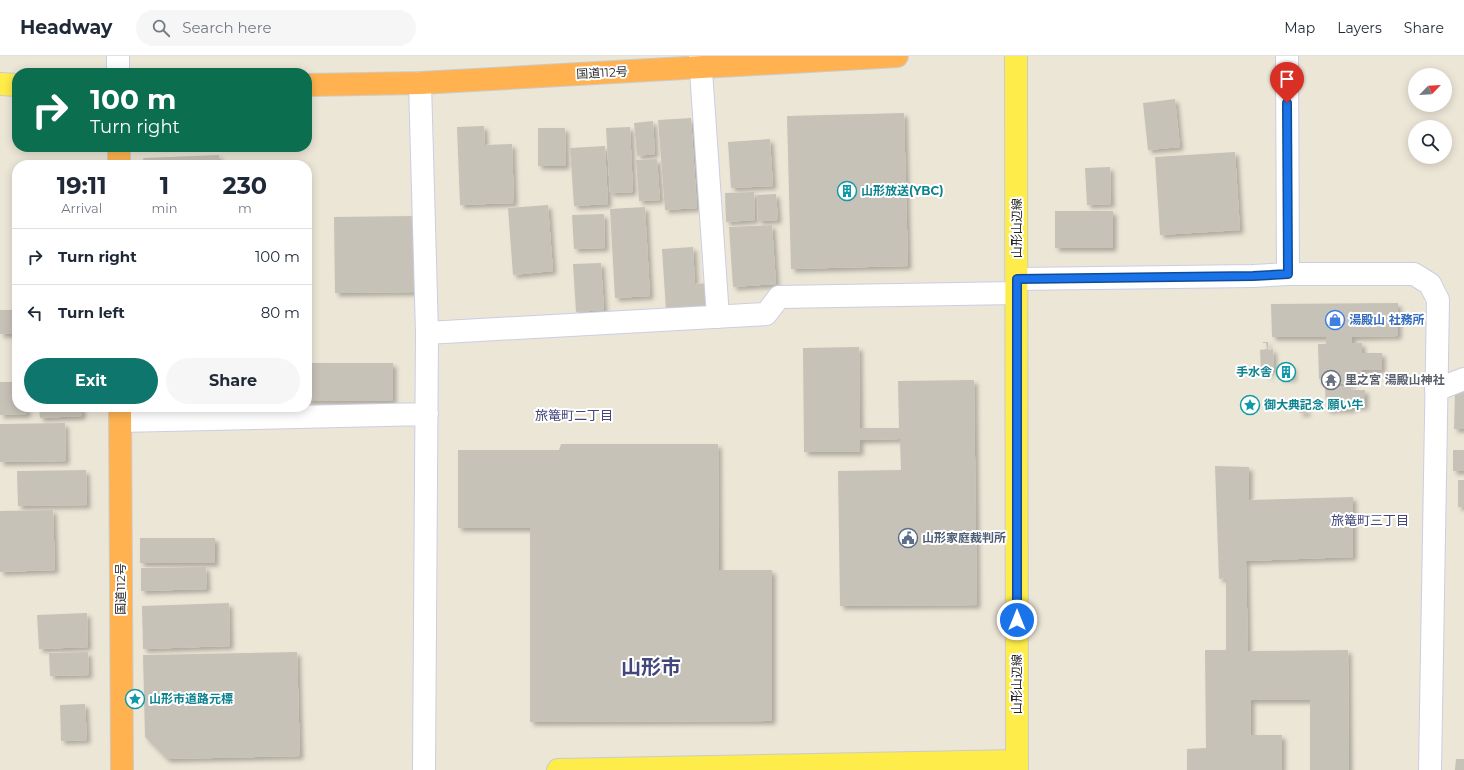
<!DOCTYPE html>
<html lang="en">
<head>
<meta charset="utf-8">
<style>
  :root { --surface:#fff; --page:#f6f6f7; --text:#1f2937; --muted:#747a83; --line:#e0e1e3; --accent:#0f766e }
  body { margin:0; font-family:Montserrat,"Noto Sans JP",sans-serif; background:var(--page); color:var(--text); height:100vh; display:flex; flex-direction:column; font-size:15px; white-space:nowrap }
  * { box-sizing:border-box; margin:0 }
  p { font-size:13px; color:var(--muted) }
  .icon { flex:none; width:22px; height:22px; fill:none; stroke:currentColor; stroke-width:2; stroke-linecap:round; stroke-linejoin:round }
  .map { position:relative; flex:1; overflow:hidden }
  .sheet { position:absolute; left:12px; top:104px; width:300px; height:252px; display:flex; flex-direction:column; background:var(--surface); border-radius:16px; box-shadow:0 2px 10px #0003 }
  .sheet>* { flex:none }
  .guide { position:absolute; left:12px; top:12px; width:300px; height:84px; border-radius:16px; box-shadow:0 2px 10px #0003; background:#0b6e4f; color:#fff; overflow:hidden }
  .needle { width:26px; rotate:65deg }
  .tools { position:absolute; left:1408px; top:12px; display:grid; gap:8px }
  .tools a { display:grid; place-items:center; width:44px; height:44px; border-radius:50%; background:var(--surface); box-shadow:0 2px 10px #0003; font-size:20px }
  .pin { position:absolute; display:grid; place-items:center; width:34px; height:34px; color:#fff; margin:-41px -17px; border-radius:50% 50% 50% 0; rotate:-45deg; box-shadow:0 0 4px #0007 }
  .pin .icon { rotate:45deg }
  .me { position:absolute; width:44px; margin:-22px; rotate:0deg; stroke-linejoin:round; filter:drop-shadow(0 0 3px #0008) }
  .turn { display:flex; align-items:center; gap:14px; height:84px; padding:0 12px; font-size:18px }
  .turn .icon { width:52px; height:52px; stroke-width:2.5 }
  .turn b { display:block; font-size:28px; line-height:34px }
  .eta { display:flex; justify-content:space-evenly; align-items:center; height:68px; text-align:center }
  .eta b { font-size:24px; font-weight:700; line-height:28px }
  .cta { display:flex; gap:8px; margin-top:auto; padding:8px 12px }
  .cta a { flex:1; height:46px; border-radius:24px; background:var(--accent); color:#fff; font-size:16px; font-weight:700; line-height:46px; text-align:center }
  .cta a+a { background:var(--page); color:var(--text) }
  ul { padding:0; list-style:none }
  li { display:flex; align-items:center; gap:12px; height:56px; padding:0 12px; border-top:1px solid var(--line) }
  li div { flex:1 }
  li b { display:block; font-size:15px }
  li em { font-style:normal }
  header { display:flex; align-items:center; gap:24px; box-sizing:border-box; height:56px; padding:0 20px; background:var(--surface); border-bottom:1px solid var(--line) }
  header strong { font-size:19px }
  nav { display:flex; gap:22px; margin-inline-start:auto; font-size:14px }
  .search { width:280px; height:36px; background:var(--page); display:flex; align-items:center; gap:10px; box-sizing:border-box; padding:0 14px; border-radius:22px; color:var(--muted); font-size:15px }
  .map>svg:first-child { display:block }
  .building { fill:#c7c2b7; filter:url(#shadow) }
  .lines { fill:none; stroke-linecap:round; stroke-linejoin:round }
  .minor-casing { stroke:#cccde3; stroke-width:24 }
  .major-casing { stroke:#cbcbcb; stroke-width:24 }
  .highway-casing { stroke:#cbcbcb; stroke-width:24 }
  .minor { stroke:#fff; stroke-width:22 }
  .major { stroke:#feec4a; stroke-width:22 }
  .highway { stroke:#ffb24f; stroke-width:22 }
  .route-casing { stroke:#114b97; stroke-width:10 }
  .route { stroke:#1a73e8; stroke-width:7 }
  .labels { text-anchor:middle; stroke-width:4; stroke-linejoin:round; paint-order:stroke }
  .street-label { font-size:12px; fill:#272727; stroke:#fff }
  .culture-label { font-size:12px; font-weight:bold; fill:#0d838f; stroke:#fff; text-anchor:start }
  .shop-label { font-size:12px; font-weight:bold; fill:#366cbe; stroke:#fff; text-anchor:start }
  .worship-label { font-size:12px; font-weight:bold; fill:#5b616d; stroke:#fff; text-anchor:start }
  .service-label { font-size:12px; font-weight:bold; fill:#4e5e75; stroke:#fff; text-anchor:start }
  .neighbourhood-label { font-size:13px; fill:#44477c; stroke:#fff }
  .town-label { font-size:20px; font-weight:bold; fill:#44477c; stroke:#fff }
</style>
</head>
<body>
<header>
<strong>Headway</strong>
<div class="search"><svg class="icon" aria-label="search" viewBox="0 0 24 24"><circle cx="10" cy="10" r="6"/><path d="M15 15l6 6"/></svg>Search here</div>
<nav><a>Map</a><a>Layers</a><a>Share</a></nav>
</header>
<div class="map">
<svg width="1464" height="714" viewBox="0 0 1464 714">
  <defs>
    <filter id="shadow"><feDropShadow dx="3.5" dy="3.5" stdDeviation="2" flood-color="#0004"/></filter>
  </defs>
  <rect width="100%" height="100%" fill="#ece6d7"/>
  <path class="building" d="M 1175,43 L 1180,91 L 1148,94 L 1143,47 Z
    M 904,57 L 908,210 L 791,213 L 787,60 Z
    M 691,62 L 697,152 L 665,154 L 658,64 Z
    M 653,65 L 655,98 L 637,100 L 634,67 Z
    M 484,70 L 485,89 L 512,88 L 514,147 L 460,149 L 457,71 Z
    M 630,71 L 633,136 L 610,137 L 606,72 Z
    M 538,72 L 565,72 L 566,110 L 538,110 Z
    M 770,83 L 773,130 L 731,132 L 728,86 Z
    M 605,90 L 608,148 L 574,150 L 570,92 Z
    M 1235,96 L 1240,174 L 1160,179 L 1155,101 Z
    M 219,99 L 219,109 L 144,109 L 143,102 Z
    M 657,103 L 660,144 L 639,145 L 636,104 Z
    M 1110,111 L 1111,148 L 1087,149 L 1085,112 Z
    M 754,136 L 755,164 L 726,166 L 725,137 Z
    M 776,138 L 778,164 L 758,165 L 757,139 Z
    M 548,149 L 553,215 L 513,219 L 508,152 Z
    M 645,151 L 650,240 L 615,242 L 610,153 Z
    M 1055,155 L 1113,155 L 1113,192 L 1055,192 Z
    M 604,158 L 605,192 L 574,193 L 572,159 Z
    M 413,160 L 414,236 L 335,237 L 334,161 Z
    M 772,169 L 776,228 L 733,231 L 729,171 Z
    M 693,191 L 695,228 L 709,227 L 711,252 L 666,254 L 662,193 Z
    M 601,207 L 604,254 L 576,256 L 573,208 Z
    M 1398,247 L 1398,280 L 1352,281 L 1352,287 L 1362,287 L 1362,297 L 1382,297 L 1382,314 L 1362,314 L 1362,323 L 1352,323 L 1352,328 L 1327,328 L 1327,322 L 1319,323 L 1318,288 L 1326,288 L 1326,281 L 1272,281 L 1271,248 Z
    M 0,254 L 17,254 L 17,278 L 0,278 Z
    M 1263,286 L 1268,286 L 1268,294 L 1273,293 L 1274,314 L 1269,314 L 1269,321 L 1268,321 L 1267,315 L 1261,315 L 1260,294 L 1267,293 L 1266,287 L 1263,287 Z
    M 859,291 L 860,372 L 899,372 L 898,325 L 974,324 L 977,549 L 840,550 L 838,415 L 901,414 L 900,383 L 860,384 L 860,396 L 804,396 L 803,292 Z
    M 307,307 L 393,307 L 393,345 L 307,345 Z
    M 1280,310 L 1293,310 L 1293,322 L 1280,322 Z
    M 0,326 L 17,326 L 17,351 L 27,351 L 27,358 L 0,359 Z
    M 1351,331 L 1351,334 L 1365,334 L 1365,350 L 1352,351 L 1352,353 L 1326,354 L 1325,332 Z
    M 1455,335 L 1464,336 L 1464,373 L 1454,373 Z
    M 39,351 L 82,351 L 82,360 L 40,362 Z
    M 1299,353 L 1307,353 L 1307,357 L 1299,357 Z
    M 65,367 L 66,405 L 0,406 L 0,368 Z
    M 561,388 L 718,388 L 719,514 L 772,514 L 772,665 L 530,666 L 530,472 L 458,472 L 458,394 L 559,394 Z
    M 1453,394 L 1464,394 L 1464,415 L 1453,415 Z
    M 1215,410 L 1249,411 L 1249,444 L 1353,441 L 1353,501 L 1246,505 L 1248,595 L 1348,594 L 1349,714 L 1310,714 L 1310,644 L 1251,644 L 1251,679 L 1282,679 L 1282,714 L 1187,714 L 1187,693 L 1206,692 L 1205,594 L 1226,594 L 1226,522 L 1219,523 Z
    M 86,414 L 87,449 L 18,450 L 17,415 Z
    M 1458,424 L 1464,424 L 1464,451 L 1458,451 Z
    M 53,454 L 55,514 L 0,516 L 0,455 Z
    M 140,482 L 215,482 L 215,507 L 140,507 Z
    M 206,511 L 207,533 L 141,535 L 141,512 Z
    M 229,547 L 230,590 L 143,593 L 142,550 Z
    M 87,557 L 88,591 L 39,593 L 37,559 Z
    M 88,596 L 89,619 L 50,620 L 49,597 Z
    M 297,596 L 300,700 L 167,703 L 145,681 L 143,599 Z
    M 85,648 L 87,684 L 61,685 L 60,649 Z
    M 1456,703 L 1464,703 L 1464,714 L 1455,714 Z"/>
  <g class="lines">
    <g class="minor-casing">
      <path id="minor" d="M 118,0 L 118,17
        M 700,0 L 718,261
        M 1287,0 L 1288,218
        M 420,27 L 427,277 L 424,714
        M 1017,223 L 1253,220 L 1288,218 L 1414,218 L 1430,228 L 1438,244 L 1430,714
        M 427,277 L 766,258 L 779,241 L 1016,237
        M 1436,334 L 1464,323
        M 120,365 L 427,358"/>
    </g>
    <g class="major-casing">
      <path id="major" d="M 1016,0 L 1017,714
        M 0,28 L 17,29
        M 558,714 L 1017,705"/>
    </g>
    <g class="highway-casing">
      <path id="highway" d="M 307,29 L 420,27 L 897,0
        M 119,91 L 119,109
        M 120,351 L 122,714"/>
    </g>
    <use href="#minor" class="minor"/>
    <use href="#major" class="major"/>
    <use href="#highway" class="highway"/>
  </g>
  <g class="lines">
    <g class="route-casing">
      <path id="route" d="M 1017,564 L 1017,223 L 1253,220 L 1288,218 L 1287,47"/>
    </g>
    <use href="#route" class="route"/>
  </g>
  <defs>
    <g id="building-ring" transform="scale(1)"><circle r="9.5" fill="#fff" stroke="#0f9aa8" stroke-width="1.5"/><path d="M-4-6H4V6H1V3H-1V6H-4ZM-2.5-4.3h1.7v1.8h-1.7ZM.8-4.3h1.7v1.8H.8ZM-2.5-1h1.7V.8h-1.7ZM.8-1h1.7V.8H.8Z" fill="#0f9aa8"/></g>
    <g id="shop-ring" transform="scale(1)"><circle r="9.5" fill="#fff" stroke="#3f7fe0" stroke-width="1.5"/><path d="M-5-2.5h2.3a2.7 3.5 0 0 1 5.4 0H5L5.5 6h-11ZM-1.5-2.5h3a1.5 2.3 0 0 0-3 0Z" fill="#3f7fe0"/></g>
    <g id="temple-ring" transform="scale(1)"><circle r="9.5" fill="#fff" stroke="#6b7280" stroke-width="1.5"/><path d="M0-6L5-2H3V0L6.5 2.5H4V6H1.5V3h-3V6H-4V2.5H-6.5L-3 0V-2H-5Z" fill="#6b7280"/></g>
    <g id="sight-ring" transform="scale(1)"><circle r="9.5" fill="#fff" stroke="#0f9aa8" stroke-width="1.5"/><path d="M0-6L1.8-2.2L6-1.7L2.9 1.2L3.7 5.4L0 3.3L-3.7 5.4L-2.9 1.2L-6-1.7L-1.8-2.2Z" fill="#0f9aa8"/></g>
    <g id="civic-ring" transform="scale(1)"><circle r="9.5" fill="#fff" stroke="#5c6f8a" stroke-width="1.5"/><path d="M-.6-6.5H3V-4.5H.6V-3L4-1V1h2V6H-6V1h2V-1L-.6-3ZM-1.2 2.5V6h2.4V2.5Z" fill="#5c6f8a"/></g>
  </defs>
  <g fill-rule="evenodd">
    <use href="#building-ring" x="847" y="135"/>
    <use href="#shop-ring" x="1335" y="264"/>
    <use href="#building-ring" x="1286" y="316"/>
    <use href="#temple-ring" x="1331" y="324"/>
    <use href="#sight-ring" x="1250" y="349"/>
    <use href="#civic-ring" x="908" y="482"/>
    <use href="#sight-ring" x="135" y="643"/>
  </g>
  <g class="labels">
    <g class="street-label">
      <text transform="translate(602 17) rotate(-3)" y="4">国道112号</text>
      <text transform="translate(1017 172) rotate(-90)" y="4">山形山辺線</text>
      <text transform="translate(121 533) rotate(-90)" y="4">国道112号</text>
      <text transform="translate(1017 628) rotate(-90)" y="4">山形山辺線</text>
    </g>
    <g class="culture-label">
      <text x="861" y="139">山形放送(YBC)</text>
      <text x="1272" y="320" text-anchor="end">手水舎</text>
      <text x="1264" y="353">御大典記念 願い牛</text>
      <text x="149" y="647">山形市道路元標</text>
    </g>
    <g class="shop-label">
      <text x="1349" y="268">湯殿山 社務所</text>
    </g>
    <g class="worship-label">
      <text x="1345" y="328">里之宮 湯殿山神社</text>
    </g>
    <g class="service-label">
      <text x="922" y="486">山形家庭裁判所</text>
    </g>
    <g class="neighbourhood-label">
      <text x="574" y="364">旅篭町二丁目</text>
      <text x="1370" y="469">旅篭町三丁目</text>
    </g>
    <g class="town-label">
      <text x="651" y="618">山形市</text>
    </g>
  </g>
</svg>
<div class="tools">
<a><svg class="needle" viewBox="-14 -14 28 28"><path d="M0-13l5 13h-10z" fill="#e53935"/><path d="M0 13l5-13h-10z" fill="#747a83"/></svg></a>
<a><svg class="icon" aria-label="search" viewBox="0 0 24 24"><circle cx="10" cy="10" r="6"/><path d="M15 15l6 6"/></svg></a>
</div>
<div class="pin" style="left:1287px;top:47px;background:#d93025"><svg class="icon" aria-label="arrive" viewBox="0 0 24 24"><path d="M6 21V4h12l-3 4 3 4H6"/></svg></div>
<svg class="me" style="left:1017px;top:564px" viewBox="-20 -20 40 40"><circle r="17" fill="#1a73e8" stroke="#fff" stroke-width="3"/><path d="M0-11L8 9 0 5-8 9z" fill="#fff"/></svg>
<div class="guide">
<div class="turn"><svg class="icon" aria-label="right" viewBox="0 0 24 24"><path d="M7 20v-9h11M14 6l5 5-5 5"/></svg><div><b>100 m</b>Turn right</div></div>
</div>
<section class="sheet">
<div class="eta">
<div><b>19:11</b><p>Arrival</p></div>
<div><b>1</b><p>min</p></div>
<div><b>230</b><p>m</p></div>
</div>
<ul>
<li><svg class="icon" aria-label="right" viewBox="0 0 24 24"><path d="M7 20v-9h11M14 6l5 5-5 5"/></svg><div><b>Turn right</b></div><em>100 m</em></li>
<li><svg class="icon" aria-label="left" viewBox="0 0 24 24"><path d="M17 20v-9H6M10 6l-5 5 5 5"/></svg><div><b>Turn left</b></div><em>80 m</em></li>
</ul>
<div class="cta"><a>Exit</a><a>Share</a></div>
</section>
</div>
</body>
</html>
